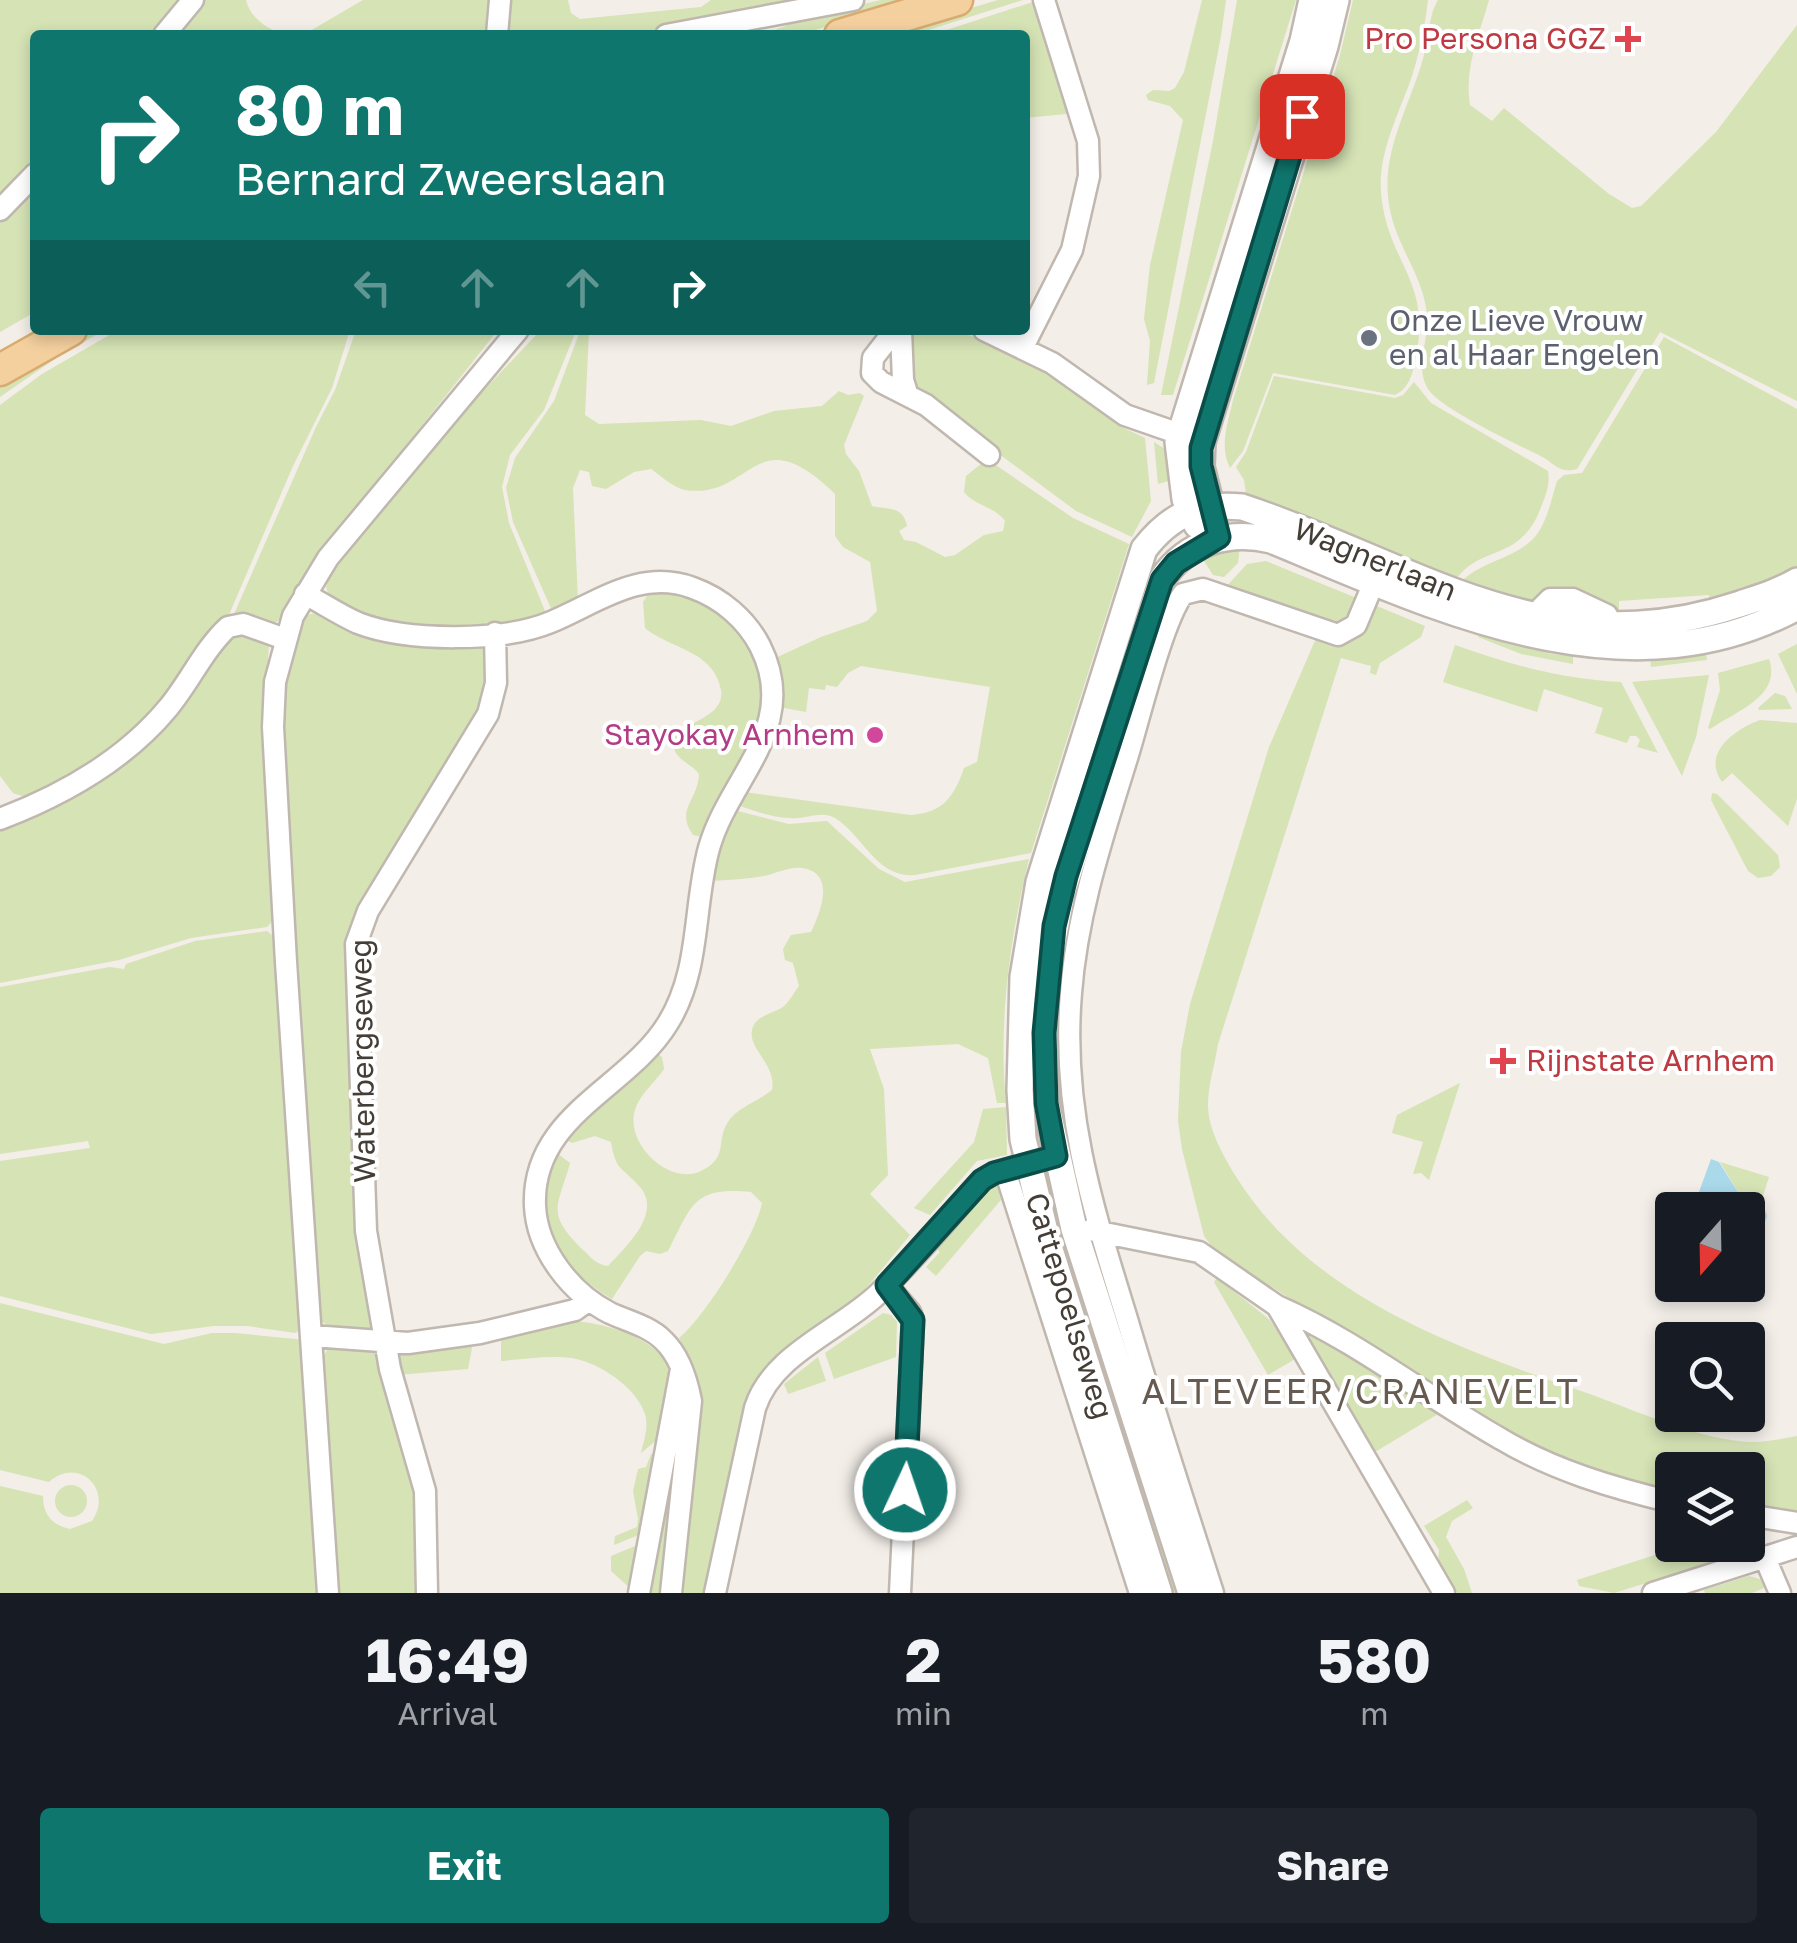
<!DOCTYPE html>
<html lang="en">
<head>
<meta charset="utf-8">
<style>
  :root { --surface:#171b24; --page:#20242c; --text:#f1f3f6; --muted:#9ea1a6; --accent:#0f766e }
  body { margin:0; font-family:"Golos Text",sans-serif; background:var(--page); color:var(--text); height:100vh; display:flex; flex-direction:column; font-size:38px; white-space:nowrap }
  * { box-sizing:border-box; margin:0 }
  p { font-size:32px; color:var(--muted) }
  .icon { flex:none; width:55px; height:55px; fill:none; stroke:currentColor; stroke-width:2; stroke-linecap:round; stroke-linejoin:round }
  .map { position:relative; height:1593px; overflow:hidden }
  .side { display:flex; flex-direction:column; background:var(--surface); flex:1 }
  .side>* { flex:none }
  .hud { position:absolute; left:30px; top:30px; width:1000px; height:305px; border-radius:10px; box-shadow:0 5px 15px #0003; background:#0f766e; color:#fff; overflow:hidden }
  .needle { width:65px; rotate:200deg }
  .controls { position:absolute; left:1655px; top:1192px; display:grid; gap:20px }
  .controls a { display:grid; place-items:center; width:110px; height:110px; border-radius:10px; background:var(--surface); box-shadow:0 5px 15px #0003; font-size:50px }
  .pin { position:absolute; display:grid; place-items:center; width:85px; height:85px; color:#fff; margin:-42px; border-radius:20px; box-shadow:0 5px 15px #0006 }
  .me { position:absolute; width:110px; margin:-55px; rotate:3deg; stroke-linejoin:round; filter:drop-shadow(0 0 8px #0008) }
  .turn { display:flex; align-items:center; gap:35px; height:210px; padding:0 40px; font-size:45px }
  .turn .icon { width:130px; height:130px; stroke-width:2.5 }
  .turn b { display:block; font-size:70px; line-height:85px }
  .lanes { display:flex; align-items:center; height:95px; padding:0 40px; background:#0003; justify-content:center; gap:50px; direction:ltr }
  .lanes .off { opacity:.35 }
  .eta { display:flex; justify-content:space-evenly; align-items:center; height:170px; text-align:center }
  .eta b { font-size:60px; font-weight:700; line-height:70px }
  .cta { display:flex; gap:20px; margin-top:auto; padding:20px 40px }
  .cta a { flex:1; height:115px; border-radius:10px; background:var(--accent); color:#fff; font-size:40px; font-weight:700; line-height:115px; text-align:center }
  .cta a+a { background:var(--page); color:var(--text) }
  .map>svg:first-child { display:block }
  .green { fill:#d5e3b5 }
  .water { fill:#aad9ea }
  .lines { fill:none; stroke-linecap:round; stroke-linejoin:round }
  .minor-casing { stroke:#c0b7af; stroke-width:25 }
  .tertiary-casing { stroke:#c0b7af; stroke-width:30 }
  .primary-casing { stroke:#d9ab70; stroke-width:35 }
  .minor { stroke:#fff; stroke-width:20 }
  .tertiary { stroke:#fff; stroke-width:25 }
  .primary { stroke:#f5d09f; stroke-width:30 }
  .route-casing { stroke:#0a4d48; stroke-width:25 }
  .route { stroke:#0f766e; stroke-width:18 }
  .health-dot { fill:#e0444e; stroke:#fff; stroke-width:4 }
  .worship-dot { fill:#6b7280; stroke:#fff; stroke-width:4 }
  .hotel-dot { fill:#d1479c; stroke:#fff; stroke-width:4 }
  .labels { text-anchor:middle; stroke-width:8; stroke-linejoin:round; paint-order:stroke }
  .health-label { font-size:30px; fill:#be3a42; stroke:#fff; text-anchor:end }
  .worship-label { font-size:30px; fill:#5b616d; stroke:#fff; text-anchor:start }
  .street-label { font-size:30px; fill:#453e37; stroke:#fff }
  .hotel-label { font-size:30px; fill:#b23c85; stroke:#fff; text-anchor:end }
  .quarter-label { font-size:35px; letter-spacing:2.5px; fill:#675a50; stroke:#fff }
</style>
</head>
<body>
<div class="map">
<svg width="1797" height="1593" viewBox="0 0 1797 1593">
  <rect width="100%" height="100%" fill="#f3eee8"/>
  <path class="green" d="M 0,0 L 185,0 L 156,35 L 35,35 L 35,163 L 0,199 Z
    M 201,0 L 246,0 C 250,18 268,30 285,35 L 174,35 Z
    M 363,0 L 491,0 L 489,35 L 303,35 Z
    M 510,0 L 568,0 L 571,13 L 580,19 L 701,7 L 711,0 L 826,0 L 632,35 L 508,35 Z
    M 881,0 L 917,0 L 798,35 L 762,35 L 808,17 Z
    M 998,0 L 1023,0 L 913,35 L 880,35 Z
    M 1039,0 L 1076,113 L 1025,118 L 1025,35 L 931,35 Z
    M 1202,0 L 1226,0 L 1221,36 L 1154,383 L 1147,385 L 1150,341 L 1144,319 L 1150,265 L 1183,120 L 1170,106 L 1148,100 L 1146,95 L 1153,90 L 1169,91 L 1175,88 L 1184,72 Z
    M 1237,0 L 1296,0 L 1173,395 L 1161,395 L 1213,141 Z
    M 1300,0 L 1303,0 L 1190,379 L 1183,377 Z
    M 1343,0 L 1350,0 L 1336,53 L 1232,392 L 1228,391 Z
    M 1353,0 L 1428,0 C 1425,25 1420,51 1412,76 C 1398,117 1375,157 1382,202 C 1391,265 1431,282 1416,357 C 1413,372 1410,388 1395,395 L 1273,373 L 1243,451 L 1230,468 C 1219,446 1228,423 1233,400 L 1340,55 Z
    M 1438,0 L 1489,0 C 1479,36 1464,67 1470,105 L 1492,121 L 1504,108 L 1609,194 L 1632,208 L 1641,206 L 1716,132 L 1797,25 L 1797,401 L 1660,332 L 1577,469 C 1562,473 1557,467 1546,459 C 1520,445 1443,411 1428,389 C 1414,367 1430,338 1427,314 C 1423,277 1399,249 1391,214 C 1377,158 1408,111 1423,59 C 1429,41 1428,16 1438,0 Z
    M 35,185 L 35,312 L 0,332 L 0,221 Z
    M 83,330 L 105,330 L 62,354 L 0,397 L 0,377 Z
    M 118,330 L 350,330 L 332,388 L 293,466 L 225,624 L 135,736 L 34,800 L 13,793 L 0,776 L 0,405 L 42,374 Z
    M 356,330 L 498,330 L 319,555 L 281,619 L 272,625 L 231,621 L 316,427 L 335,390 Z
    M 907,330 L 955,330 L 989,343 L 1044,370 L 1126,429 L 1145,438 L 1151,501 L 1132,537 L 1076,511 L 914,391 Z
    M 540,331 L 576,331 L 544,410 L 510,455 L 502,487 L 509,523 L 547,616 C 500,629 427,635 380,622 C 363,618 346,606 330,599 L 326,587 L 330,571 L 447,429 Z
    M 580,331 L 589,331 L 585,415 L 599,424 L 701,420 L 731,426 L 774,411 L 822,406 L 839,391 L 848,395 L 860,393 L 864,396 L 844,445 L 846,454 L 859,471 L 872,506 C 887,510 903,505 907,526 L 899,531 L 904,540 L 916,542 L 945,557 L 955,555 L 984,535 L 1003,531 L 1005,521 C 994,506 975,506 964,492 L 966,476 L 987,459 L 1073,518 L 1129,544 L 1031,853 L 915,875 C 876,878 864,836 835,818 C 821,810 805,820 790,818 C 771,817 754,811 737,805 L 744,792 L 910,815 C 943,813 954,797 964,768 L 977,762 L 990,687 L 861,666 L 848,673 L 837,687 L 826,685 L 825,690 L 809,688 L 806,712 L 779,707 L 773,659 L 821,637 L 867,621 L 877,611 L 870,562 L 843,547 L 835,536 L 835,494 C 754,415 753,500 685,490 C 674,488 661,476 651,469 L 634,472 L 606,489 L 592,486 L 589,472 L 580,470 L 573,488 L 578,601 L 553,613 L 513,522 L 506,488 L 515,458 L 554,401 Z
    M 1664,337 L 1797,409 L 1797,571 L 1711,604 L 1709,595 L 1619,601 L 1619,611 C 1586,606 1559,573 1530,603 L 1459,584 C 1482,559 1518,560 1538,533 C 1548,518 1552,497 1557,481 L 1564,475 L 1582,473 Z
    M 1274,376 L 1395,398 L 1403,395 L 1414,382 L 1431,403 L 1548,471 C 1550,483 1547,491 1543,502 C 1521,567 1480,540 1452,585 L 1247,501 L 1244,480 L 1236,467 L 1246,452 Z
    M 1154,442 L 1168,451 L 1175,479 L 1158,484 Z
    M 1240,544 L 1238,563 L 1224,577 L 1213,575 L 1201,556 Z
    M 1266,561 L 1359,599 L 1351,620 L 1339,628 L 1225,588 L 1247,564 Z
    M 652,589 L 695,595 L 739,628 L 761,664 L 763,720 L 707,838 L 693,835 C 675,809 698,801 699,774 C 693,765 681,762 676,753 C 659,722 727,724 721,690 C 714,650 670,649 645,628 L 643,602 Z
    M 1372,604 L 1425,626 L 1421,637 L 1380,663 L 1376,675 L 1370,673 L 1371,666 L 1341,658 L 1218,1044 C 1215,1064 1208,1085 1208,1105 C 1208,1129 1223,1155 1235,1175 C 1309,1296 1456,1348 1584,1392 C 1632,1409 1702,1441 1752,1442 C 1767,1442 1782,1439 1797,1436 L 1797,1511 L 1748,1508 L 1748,1470 L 1672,1470 L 1672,1496 L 1551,1456 L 1450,1400 L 1215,1251 L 1204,1236 L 1182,1149 L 1178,1121 L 1181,1052 L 1190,1004 L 1269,747 L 1317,636 C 1358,648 1356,641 1372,604 Z
    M 320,612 L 484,645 L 488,651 L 489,696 L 358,921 L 375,1327 L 369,1334 L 340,1331 L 320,1321 L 313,1242 L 283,753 C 283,710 280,653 307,615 Z
    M 241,630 L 269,643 L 264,727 L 275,918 L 267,927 L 191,938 L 119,960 L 0,983 L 0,824 L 85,783 L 218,644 Z
    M 1481,631 L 1551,654 L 1573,656 L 1573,664 L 1521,654 L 1478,637 Z
    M 1705,644 L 1707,660 L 1651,667 L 1650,656 Z
    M 1797,644 L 1797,694 L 1778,654 Z
    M 1455,645 C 1511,665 1562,679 1621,682 L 1658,753 L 1637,747 L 1640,740 L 1636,736 L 1630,736 L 1627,743 L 1595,733 L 1603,708 L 1544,689 L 1537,712 L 1443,682 Z
    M 1769,659 C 1782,696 1736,711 1710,729 L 1708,728 L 1720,690 L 1718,673 Z
    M 1709,675 L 1696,737 L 1682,776 L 1632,682 Z
    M 1775,693 L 1785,696 L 1792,709 L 1759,710 L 1758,708 Z
    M 1760,720 L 1797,723 L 1797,799 L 1788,826 L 1732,773 L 1722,782 C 1701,752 1736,729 1760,720 Z
    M 1712,793 L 1717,794 L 1778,855 L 1780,867 L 1771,876 L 1758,878 L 1748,871 L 1711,800 Z
    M 734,810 L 789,824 L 827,821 L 879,869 L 905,882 L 1029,859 C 1010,938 998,1022 1006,1103 L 997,1103 L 988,1058 L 958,1044 L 870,1049 L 884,1089 L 888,1175 L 870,1194 L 910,1235 L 859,1297 L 766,1365 L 769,1370 L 709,1593 L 677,1593 L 698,1388 L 695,1368 L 679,1338 C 705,1317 756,1235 762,1203 L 751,1192 C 693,1186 692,1205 668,1251 L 660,1254 L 646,1251 L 640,1256 L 612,1299 C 571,1275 533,1235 544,1182 C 546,1172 553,1162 557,1153 L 570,1163 C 558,1207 545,1212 582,1249 C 591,1257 596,1265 608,1266 C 625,1248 664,1212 639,1186 C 620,1165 616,1171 611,1142 L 595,1136 L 572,1143 L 562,1138 L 655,1052 L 662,1057 L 664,1069 C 654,1084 638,1095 634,1114 C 628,1145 668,1184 699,1172 C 730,1158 715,1142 728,1122 C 736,1108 759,1101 772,1090 C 777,1065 748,1049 752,1030 C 755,1015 774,1014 784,1006 C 790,1001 794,992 799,986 L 793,963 L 785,960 L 783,949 L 791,935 L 811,932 C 820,913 837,873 802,868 C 791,866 776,873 764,876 C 747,879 728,880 710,881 L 714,858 Z
    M 1079,866 L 1087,867 L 1072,1149 L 1065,1151 C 1061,1137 1060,1120 1059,1105 C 1050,1021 1063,947 1079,866 Z
    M 267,931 L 277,939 L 303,1328 L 295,1333 L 248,1326 L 214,1326 L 151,1334 L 0,1296 L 0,1161 L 90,1148 L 88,1141 L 0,1154 L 0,987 L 110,967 L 124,969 L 126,964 L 195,941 Z
    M 1460,1083 L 1429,1180 L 1421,1173 L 1413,1174 L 1423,1142 L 1392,1133 L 1397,1115 Z
    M 1006,1107 L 1007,1155 L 977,1161 L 930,1215 L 914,1208 L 974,1142 L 983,1109 Z
    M 1720,1162 L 1769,1177 L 1760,1205 L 1739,1194 Z
    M 996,1181 L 1001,1200 L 936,1276 L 926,1267 L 940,1252 L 933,1245 L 985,1187 Z
    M 1063,1241 L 1066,1242 L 1144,1476 L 1135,1480 L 1058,1243 Z
    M 1217,1278 L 1270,1320 L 1297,1358 L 1268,1375 L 1214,1282 Z
    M 0,1303 L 164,1344 L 212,1333 L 235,1333 L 305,1340 L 321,1593 L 0,1593 L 0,1486 L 43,1496 C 43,1515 52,1525 70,1529 L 92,1521 C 114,1489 78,1456 49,1482 L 0,1470 Z
    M 883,1313 L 891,1315 L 897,1322 L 896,1357 L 834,1379 L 825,1353 Z
    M 571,1321 C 601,1322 659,1337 669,1370 C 674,1388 666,1416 664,1434 L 641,1453 C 644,1440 649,1427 645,1414 C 636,1387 600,1363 572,1358 C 549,1355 525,1359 501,1361 L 501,1336 Z
    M 1309,1330 L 1443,1411 L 1370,1455 L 1304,1337 Z
    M 468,1342 L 472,1348 L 468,1369 L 397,1375 L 397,1358 L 403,1351 Z
    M 329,1347 L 373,1350 L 380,1355 L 416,1473 L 424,1593 L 336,1593 L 321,1360 Z
    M 818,1357 L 826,1381 L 788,1394 L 784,1384 Z
    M 681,1398 L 665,1593 L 643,1593 Z
    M 659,1452 L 641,1534 L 614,1545 L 615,1536 L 637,1527 L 638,1519 L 633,1491 L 638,1469 L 646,1467 L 651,1454 Z
    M 1146,1481 L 1182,1593 L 1171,1593 L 1136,1485 Z
    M55 1501a16 16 0 1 1 32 0a16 16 0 1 1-32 0Z
    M 1467,1500 L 1473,1508 L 1452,1521 L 1446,1537 L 1464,1569 L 1472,1593 L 1457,1593 L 1438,1560 L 1439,1550 L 1424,1526 Z
    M 1748,1526 L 1752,1527 L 1758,1548 L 1614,1593 L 1579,1586 L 1577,1580 L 1686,1545 L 1748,1545 Z
    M 640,1544 L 631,1589 L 611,1571 L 611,1556 Z
    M 1749,1576 L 1763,1580 L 1769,1586 L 1752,1593 L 1705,1593 L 1704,1590 Z"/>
  <path class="water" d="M 1711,1159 L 1719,1162 L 1739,1194 L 1764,1208 L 1767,1216 L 1759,1239 L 1748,1244 L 1748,1210 L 1697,1210 L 1696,1200 Z"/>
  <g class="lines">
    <g class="minor-casing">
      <path id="minor" d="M 164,35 L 193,0
        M 497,35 L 500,0
        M 666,35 L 853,0
        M 0,210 L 35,174
        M 895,330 L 873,358 L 872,373 L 881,382 L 926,405 L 989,455
        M 901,330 L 903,380 L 907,393
        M 984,330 L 1052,363 L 1125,415 L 1194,439
        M 1023,347 L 1072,250 L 1089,176 L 1088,141 L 1044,0
        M 305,594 C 322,603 340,615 358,623 C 407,642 503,642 551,622 C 597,603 640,568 693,588 C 721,598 746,619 760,646 C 801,727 729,777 709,848 C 693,906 701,970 668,1023 C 628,1089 531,1115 535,1206 C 537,1250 571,1293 610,1313 C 627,1321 649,1326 663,1340 C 679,1355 687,1380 691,1401 L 671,1593
        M 1537,627 L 1541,608 L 1550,599 L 1573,599 L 1607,615
        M 0,819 C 63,795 124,761 168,708 C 189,683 204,649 228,627 L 243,624 L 285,639
        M 1009,1169 L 1008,1180 L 1140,1593
        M 1090,1230 L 1199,1252 L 1277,1306 L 1444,1593
        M 887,1285 L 910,1312 L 913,1320 L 900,1593
        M 1277,1306 C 1357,1341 1425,1396 1501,1439 C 1553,1470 1613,1488 1672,1502
        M 312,1336 L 408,1343 L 480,1333 L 575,1310 L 589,1300
        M 1748,1515 L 1797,1523
        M 1765,1558 L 1780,1593
        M 328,1593 L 286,962 L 273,727 L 275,682 L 293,616 L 328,558 L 518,330
        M 427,1593 L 425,1491 L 390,1369 L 366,1231 L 356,944 L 368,911 L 488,714 L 496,683 L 495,633
        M 639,1593 L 681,1369
        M 715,1593 L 755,1408 C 772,1354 839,1331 878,1294 C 915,1259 948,1218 982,1180 L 994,1173 L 1028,1163
        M 1213,1593 C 1184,1502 1154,1411 1127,1319 C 1093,1209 1061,1111 1071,993 C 1077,912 1103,836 1127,758 C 1139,720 1162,622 1183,594 L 1203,589 L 1338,635 L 1356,625 L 1374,582
        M 1653,1593 L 1797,1547"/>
    </g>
    <g class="tertiary-casing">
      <path id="tertiary" d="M 1214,518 L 1201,467 L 1202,442 L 1325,46 L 1336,0
        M 1197,525 L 1185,499 L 1178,442 L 1303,41 L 1312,0
        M 1159,1593 L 1047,1240 L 1023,1139 L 1020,1090 L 1023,977 L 1039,882 L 1144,549 C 1171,514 1198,503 1242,507 C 1417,565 1545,669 1740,604 C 1761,597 1778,592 1797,581
        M 1191,1593 L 1074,1229 L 1046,1103 L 1044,1033 L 1049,961 L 1062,893 L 1162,579 C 1187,542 1229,530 1271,540 C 1434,607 1624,701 1797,607"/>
    </g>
    <g class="primary-casing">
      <path id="primary" d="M 840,35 L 957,0
        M 0,370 L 71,330"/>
    </g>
    <use href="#minor" class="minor"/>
    <use href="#tertiary" class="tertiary"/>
    <use href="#primary" class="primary"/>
  </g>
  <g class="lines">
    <g class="route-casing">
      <path id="route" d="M 905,1490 L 913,1320 L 887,1285 L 982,1180 L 994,1173 L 1056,1156 L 1046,1103 L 1044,1033 L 1054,926 L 1066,876 L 1162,580 L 1176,563 L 1219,537 L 1201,466 L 1201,448 L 1302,116"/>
    </g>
    <use href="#route" class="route"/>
  </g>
  <g class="health-dot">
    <path d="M1623 24h10v10h10v10h-10v10h-10v-10h-10v-10h10z"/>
    <path d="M1498 1046h10v10h10v10h-10v10h-10v-10h-10v-10h10z"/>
  </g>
  <circle class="worship-dot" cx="1369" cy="338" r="10"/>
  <circle class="hotel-dot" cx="875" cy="735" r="10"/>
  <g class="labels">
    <g class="health-label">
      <text x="1606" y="49">Pro Persona GGZ</text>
      <text x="1526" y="1071" text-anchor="start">Rijnstate Arnhem</text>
    </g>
    <g class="worship-label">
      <text x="1389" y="331">Onze Lieve Vrouw<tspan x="1389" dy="34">en al Haar Engelen</tspan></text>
    </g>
    <g class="street-label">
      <text transform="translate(1375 560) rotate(22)" y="10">Wagnerlaan</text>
      <text transform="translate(363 1061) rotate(-91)" y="10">Waterbergseweg</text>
      <text transform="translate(1069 1306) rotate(73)" y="10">Cattepoelseweg</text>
    </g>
    <g class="hotel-label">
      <text x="855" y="745">Stayokay Arnhem</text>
    </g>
    <g class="quarter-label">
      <text x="1361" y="1404">ALTEVEER/CRANEVELT</text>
    </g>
  </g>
</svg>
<div class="controls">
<a><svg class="needle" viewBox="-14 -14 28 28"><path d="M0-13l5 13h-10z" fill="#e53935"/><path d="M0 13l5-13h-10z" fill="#9ea1a6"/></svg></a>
<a><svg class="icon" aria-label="search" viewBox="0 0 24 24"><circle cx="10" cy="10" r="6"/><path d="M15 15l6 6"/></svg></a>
<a><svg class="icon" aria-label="layers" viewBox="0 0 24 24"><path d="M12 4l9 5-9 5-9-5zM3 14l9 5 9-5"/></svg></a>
</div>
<div class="pin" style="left:1302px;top:116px;background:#d93025"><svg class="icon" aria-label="arrive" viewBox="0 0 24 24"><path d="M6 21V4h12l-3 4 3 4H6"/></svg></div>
<svg class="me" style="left:905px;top:1490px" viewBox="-20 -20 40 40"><circle r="17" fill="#0f766e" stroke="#fff" stroke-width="3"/><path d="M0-11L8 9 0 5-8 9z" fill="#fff"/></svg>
<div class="hud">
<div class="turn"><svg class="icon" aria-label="right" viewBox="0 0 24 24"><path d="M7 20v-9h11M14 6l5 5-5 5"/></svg><div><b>80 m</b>Bernard Zweerslaan</div></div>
<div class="lanes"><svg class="icon off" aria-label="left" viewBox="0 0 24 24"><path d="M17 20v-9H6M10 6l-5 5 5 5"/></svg><svg class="icon off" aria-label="ahead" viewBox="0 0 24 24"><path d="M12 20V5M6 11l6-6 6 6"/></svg><svg class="icon off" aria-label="ahead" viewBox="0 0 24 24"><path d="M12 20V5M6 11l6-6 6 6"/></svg><svg class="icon" aria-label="right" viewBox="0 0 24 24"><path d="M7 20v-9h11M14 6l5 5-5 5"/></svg></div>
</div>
</div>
<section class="side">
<div class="eta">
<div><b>16:49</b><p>Arrival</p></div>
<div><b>2</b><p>min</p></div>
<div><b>580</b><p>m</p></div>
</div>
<div class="cta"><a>Exit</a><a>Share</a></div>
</section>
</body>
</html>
